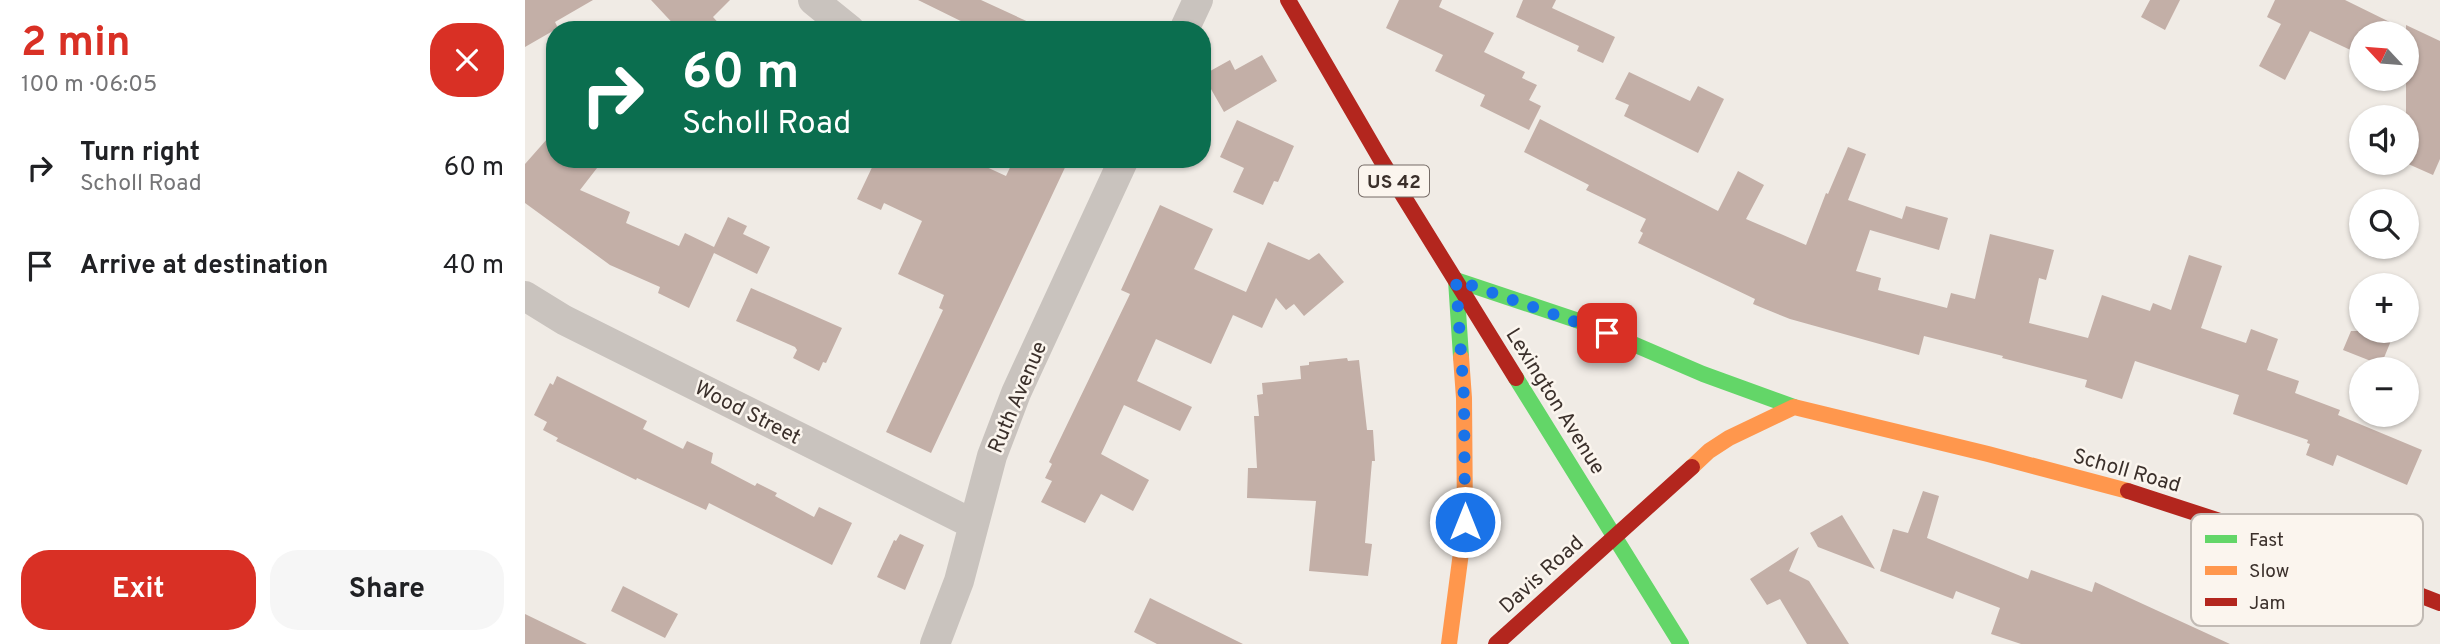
<!DOCTYPE html>
<html lang="en">
<head>
<meta charset="utf-8">
<style>
  :root { --surface:#fff; --page:#f6f6f6; --text:#202124; --muted:#757577; --accent:#d93025 }
  body { margin:0; font-family:Overpass,sans-serif; background:var(--page); color:var(--text); height:100vh; display:flex; flex-direction:column; font-size:26px; white-space:nowrap }
  * { box-sizing:border-box; margin:0 }
  p { font-size:23px; color:var(--muted) }
  .icon { flex:none; width:38px; height:38px; fill:none; stroke:currentColor; stroke-width:2; stroke-linecap:round; stroke-linejoin:round }
  .map { position:relative; flex:1; overflow:hidden }
  .side { display:flex; flex-direction:column; background:var(--surface); width:525px }
  .side>* { flex:none }
  .top-card { position:absolute; left:21px; top:21px; width:665px; height:147px; border-radius:28px; box-shadow:0 2px 5px #0004; background:#0b6e4f; color:#fff; overflow:hidden }
  .needle { width:46px; rotate:296deg }
  .fabs { position:absolute; left:1824px; top:21px; display:grid; gap:14px }
  .fabs a { display:grid; place-items:center; width:70px; height:70px; border-radius:50%; background:var(--surface); box-shadow:0 2px 5px #0004; font-size:35px }
  .pin { position:absolute; display:grid; place-items:center; width:60px; height:60px; color:#fff; margin:-30px; border-radius:14px; box-shadow:0 4px 10px #0006 }
  .me { position:absolute; width:77px; margin:-38px; rotate:0deg; stroke-linejoin:round; filter:drop-shadow(0 0 5px #0008) }
  .turn { display:flex; align-items:center; gap:24px; height:147px; padding:0 21px; font-size:32px }
  .turn .icon { width:91px; height:91px; stroke-width:2.5 }
  .turn b { display:block; font-size:49px; line-height:60px }
  .round { display:grid; place-items:center; flex:none; width:74px; height:74px; border-radius:28px; background:var(--page) }
  .headline { display:flex; align-items:center; justify-content:space-between; height:119px; padding:0 21px }
  h1 { font-size:42px; font-weight:700; line-height:52px; color:var(--accent) }
  .button { display:flex; gap:14px; margin-top:auto; padding:14px 21px }
  .button a { flex:1; height:80px; border-radius:28px; background:var(--accent); color:#fff; font-size:28px; font-weight:700; line-height:80px; text-align:center }
  .button a+a { background:var(--page); color:var(--text) }
  ul { padding:0; list-style:none }
  li { display:flex; align-items:center; gap:21px; height:98px; padding:0 21px }
  li div { flex:1 }
  li b { display:block; font-size:26px }
  li em { font-style:normal }
  main { display:flex; flex:1; min-height:0 }
  .map>svg:first-child { display:block }
  .building { fill:#c3afa7 }
  .lines { fill:none; stroke-linecap:round; stroke-linejoin:round }
  .street { stroke:#c9c3be; stroke-width:30 }
  .fast { stroke:#63d668; stroke-width:16 }
  .slow { stroke:#ff974d; stroke-width:16 }
  .jam { stroke:#b3261e; stroke-width:16 }
  .route { stroke:#1a73e8; stroke-width:12; stroke-dasharray:0 21.6 }
  .labels { text-anchor:middle; stroke-width:5; stroke-linejoin:round; paint-order:stroke }
  .shield { fill:#fbf5ee; stroke:#756b66; stroke-width:2 }
  .shield-label { font-size:19px; font-weight:bold; fill:#3b302b }
  .street-label { font-size:21px; fill:#3b302b; stroke:#fbf5ee }
  .key { fill:#fbf5ee; stroke:#c1bab4; stroke-width:2 }
  .key-label { font-size:19px; fill:#3b302b }
</style>
</head>
<body>
<main>
<section class="side">
<div class="headline"><div><h1>2 min</h1><p>100 m · 06:05</p></div><a class="round" style="background:#d93025;color:#fff"><svg class="icon" aria-label="close" viewBox="0 0 24 24"><path d="M6 6l12 12M18 6L6 18"/></svg></a></div>
<ul>
<li><svg class="icon" aria-label="right" viewBox="0 0 24 24"><path d="M7 20v-9h11M14 6l5 5-5 5"/></svg><div><b>Turn right</b><p>Scholl Road</p></div><em>60 m</em></li>
<li><svg class="icon" aria-label="arrive" viewBox="0 0 24 24"><path d="M6 21V4h12l-3 4 3 4H6"/></svg><div><b>Arrive at destination</b></div><em>40 m</em></li>
</ul>
<div class="button"><a>Exit</a><a>Share</a></div>
</section>
<div class="map">
<svg width="1915" height="644" viewBox="0 0 1915 644">
  <rect width="100%" height="100%" fill="#f0ebe5"/>
  <path class="building" d="M 0,0 L 68,0 L 30,22 L 33,28 L 0,47 Z
    M 126,0 L 205,0 L 188,17 L 200,30 L 154,30 Z
    M 393,0 L 456,0 L 521,30 L 454,30 Z
    M 874,0 L 917,0 L 914,7 L 969,33 L 959,52 L 1000,72 L 997,78 L 1012,85 L 1004,100 L 1016,106 L 1004,130 L 955,106 L 960,95 L 910,71 L 918,55 L 861,28 Z
    M 998,0 L 1031,0 L 1027,8 L 1090,37 L 1078,63 L 1052,51 L 1054,46 L 991,17 Z
    M 1625,0 L 1655,0 L 1640,30 L 1616,17 Z
    M 1750,0 L 1820,0 L 1881,30 L 1881,25 L 1915,41 L 1915,159 L 1908,175 L 1881,163 L 1881,33 L 1836,33 L 1836,49 L 1834,54 L 1785,31 L 1760,80 L 1734,66 L 1756,24 L 1742,17 Z
    M 737,55 L 752,81 L 699,112 L 678,75 L 705,60 L 710,70 Z
    M 1104,72 L 1165,101 L 1173,86 L 1199,99 L 1173,153 L 1099,116 L 1104,105 L 1090,99 Z
    M 1015,119 L 1193,211 L 1213,171 L 1239,185 L 1221,219 L 1281,245 L 1301,193 L 1303,194 L 1323,147 L 1341,154 L 1323,200 L 1377,219 L 1381,206 L 1423,218 L 1414,250 L 1345,230 L 1331,271 L 1356,278 L 1353,290 L 1422,308 L 1426,293 L 1450,299 L 1465,234 L 1529,250 L 1521,280 L 1514,278 L 1504,323 L 1563,338 L 1577,295 L 1625,311 L 1628,303 L 1646,310 L 1664,255 L 1697,266 L 1676,328 L 1721,343 L 1726,329 L 1753,339 L 1742,370 L 1774,381 L 1770,393 L 1815,410 L 1813,415 L 1897,450 L 1882,485 L 1812,455 L 1808,466 L 1781,455 L 1785,444 L 1782,443 L 1783,440 L 1708,414 L 1714,395 L 1610,361 L 1597,399 L 1560,387 L 1562,380 L 1477,358 L 1478,356 L 1399,336 L 1394,355 L 1265,319 L 1228,304 L 1230,299 L 1113,243 L 1118,233 L 1115,231 L 1121,219 L 1061,190 L 1064,185 L 999,152 Z
    M 712,120 L 769,146 L 753,182 L 749,181 L 738,205 L 708,192 L 719,168 L 695,157 Z
    M 30,130 L 30,159 L 79,159 L 55,190 L 105,212 L 101,223 L 154,246 L 160,233 L 189,247 L 203,217 L 222,226 L 218,234 L 245,247 L 232,274 L 189,253 L 164,308 L 133,293 L 135,287 L 85,265 L 0,203 L 0,164 Z
    M 351,159 L 444,159 L 481,176 L 489,159 L 544,159 L 406,453 L 361,432 L 418,310 L 414,308 L 419,295 L 373,274 L 397,221 L 359,203 L 356,210 L 332,199 Z
    M 635,205 L 688,229 L 669,269 L 721,292 L 743,242 L 784,260 L 794,253 L 819,282 L 779,316 L 769,304 L 761,310 L 751,298 L 737,328 L 708,315 L 686,364 L 631,339 L 612,381 L 667,407 L 655,431 L 599,405 L 576,454 L 624,480 L 608,511 L 576,494 L 560,523 L 516,502 L 527,481 L 520,478 L 527,464 L 524,462 L 605,294 L 596,290 Z
    M 226,288 L 317,328 L 301,363 L 298,362 L 294,371 L 268,358 L 272,350 L 270,347 L 211,321 Z
    M 1826,331 L 1870,331 L 1856,365 L 1818,350 Z
    M 822,358 L 823,361 L 834,360 L 842,430 L 848,430 L 850,461 L 847,461 L 840,543 L 847,544 L 843,576 L 784,571 L 791,501 L 722,498 L 723,468 L 732,468 L 729,416 L 734,416 L 732,395 L 738,394 L 737,383 L 776,379 L 775,366 L 784,365 L 784,362 Z
    M 32,376 L 122,421 L 118,429 L 158,449 L 162,441 L 188,453 L 186,463 L 230,486 L 232,483 L 252,493 L 250,496 L 289,517 L 294,507 L 327,523 L 307,565 L 184,503 L 181,510 L 112,478 L 111,480 L 31,441 L 33,438 L 18,430 L 22,422 L 9,415 L 25,383 L 28,385 Z
    M 1398,491 L 1414,496 L 1402,538 L 1503,579 L 1506,570 L 1567,592 L 1570,582 L 1705,644 L 1496,644 L 1466,634 L 1475,608 L 1431,591 L 1428,599 L 1355,571 L 1368,529 L 1383,533 Z
    M 1317,515 L 1350,569 L 1293,547 L 1285,533 Z
    M 375,534 L 399,545 L 380,590 L 352,577 L 369,540 L 371,541 Z
    M 1274,547 L 1264,571 L 1284,581 L 1324,644 L 1282,644 L 1255,599 L 1242,605 L 1225,579 Z
    M 98,586 L 153,614 L 140,638 L 86,611 Z
    M 625,598 L 718,644 L 632,644 L 609,632 Z
    M 0,614 L 62,644 L 0,644 Z"/>
  <g class="lines">
    <path class="street" d="M 288,0 L 325,30
      M 659,30 L 673,0
      M 0,296 L 39,320 L 448,524
      M 410,644 L 434,581 L 467,456 L 491,393 L 599,159"/>
    <path class="fast" d="M 936,357 L 931,280 L 1057,322 L 1178,374 L 1269,407
      M 991,378 L 1156,644"/>
    <path class="slow" d="M 1167,467 L 1184,451 L 1204,438 L 1269,407 L 1463,454 L 1603,491
      M 924,644 L 940,522 L 939,398 L 936,357"/>
    <path class="jam" d="M 763,0 L 856,160 L 991,378
      M 1603,491 L 1753,540 L 1915,603
      M 971,644 L 1167,467"/>
  </g>
  <g class="lines">
    <path class="route" d="M 940,522 L 939,398 L 931,280 L 1082,333"/>
  </g>
  <g class="labels">
    <rect class="shield" x="834" y="165.5" width="70" height="31" rx="5"/>
    <g class="shield-label">
      <text x="869" y="188">US 42</text>
    </g>
    <g class="street-label">
      <text transform="translate(492 397) rotate(-67)" y="7">Ruth Avenue</text>
      <text transform="translate(1031 401) rotate(58)" y="7">Lexington Avenue</text>
      <text transform="translate(223 412) rotate(27)" y="7">Wood Street</text>
      <text transform="translate(1602 470) rotate(16)" y="7">Scholl Road</text>
      <text transform="translate(1016 574) rotate(-42)" y="7">Davis Road</text>
    </g>
  </g>
  <rect x="1666" y="514" width="232" height="112" rx="10" class="key"/>
  <rect x="1680" y="535" width="32" height="8" fill="#63d668"/>
  <rect x="1680" y="566" width="32" height="9" fill="#ff974d"/>
  <rect x="1680" y="598" width="32" height="8" fill="#b3261e"/>
  <g class="key-label">
    <text x="1724" y="546">Fast</text>
    <text x="1724" y="577">Slow</text>
    <text x="1724" y="609">Jam</text>
  </g>
</svg>
<div class="fabs">
<a><svg class="needle" viewBox="-14 -14 28 28"><path d="M0-13l5 13h-10z" fill="#e53935"/><path d="M0 13l5-13h-10z" fill="#757577"/></svg></a>
<a><svg class="icon" aria-label="sound" viewBox="0 0 24 24"><path d="M4 9h4l5-4v14l-5-4H4zM17 9q2 3 0 6"/></svg></a>
<a><svg class="icon" aria-label="search" viewBox="0 0 24 24"><circle cx="10" cy="10" r="6"/><path d="M15 15l6 6"/></svg></a>
<a>+</a>
<a>−</a>
</div>
<div class="pin" style="left:1082px;top:333px;background:#d93025"><svg class="icon" aria-label="arrive" viewBox="0 0 24 24"><path d="M6 21V4h12l-3 4 3 4H6"/></svg></div>
<svg class="me" style="left:940px;top:522px" viewBox="-20 -20 40 40"><circle r="17" fill="#1a73e8" stroke="#fff" stroke-width="3"/><path d="M0-11L8 9 0 5-8 9z" fill="#fff"/></svg>
<div class="top-card">
<div class="turn"><svg class="icon" aria-label="right" viewBox="0 0 24 24"><path d="M7 20v-9h11M14 6l5 5-5 5"/></svg><div><b>60 m</b>Scholl Road</div></div>
</div>
</div>
</main>
</body>
</html>
